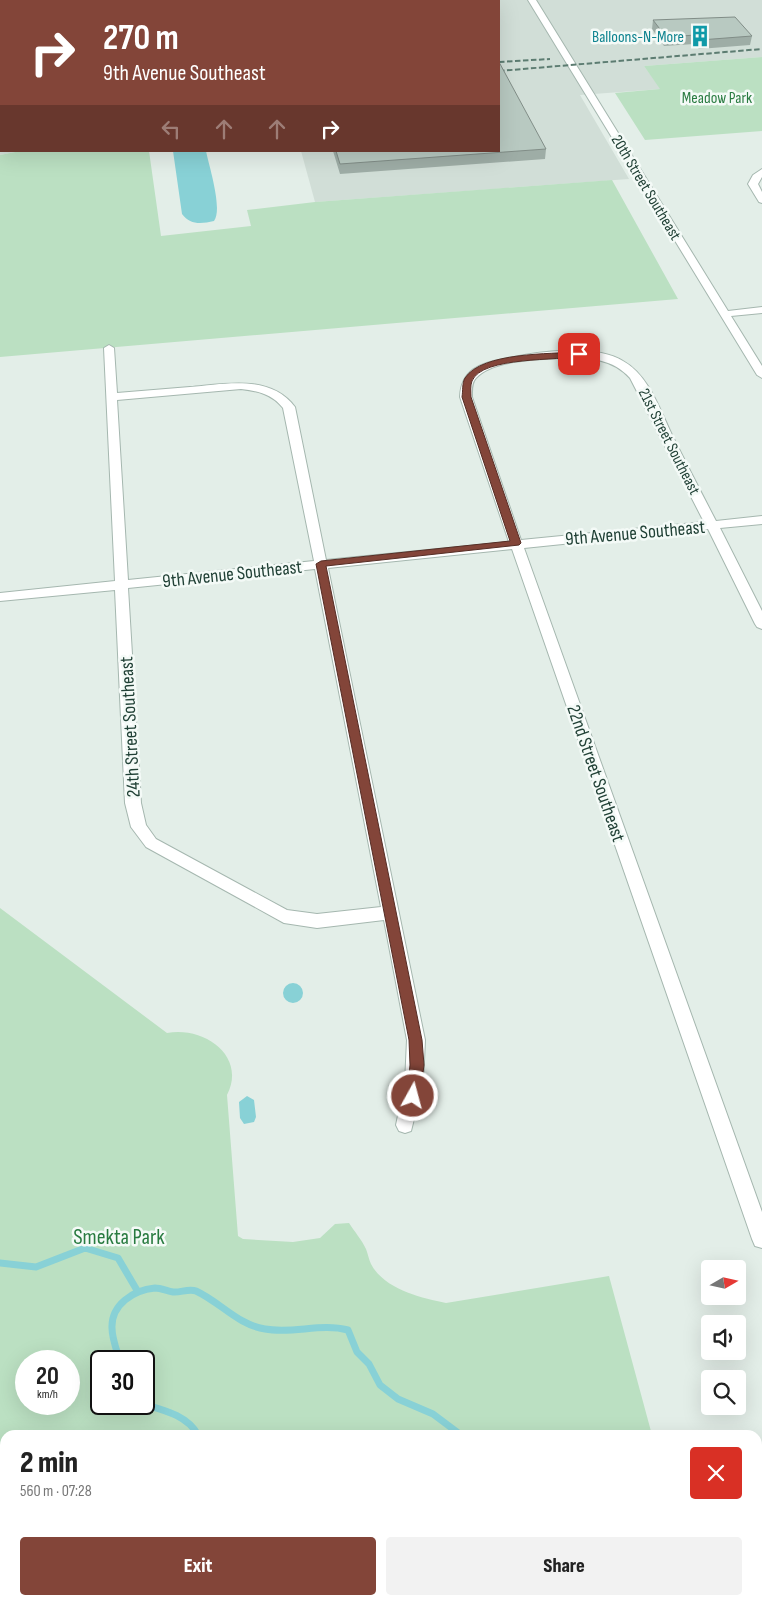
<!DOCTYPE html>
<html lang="en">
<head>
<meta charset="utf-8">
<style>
  :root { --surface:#fff; --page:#f2f2f2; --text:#222; --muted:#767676; --accent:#834539 }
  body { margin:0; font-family:"Sofia Sans Condensed",sans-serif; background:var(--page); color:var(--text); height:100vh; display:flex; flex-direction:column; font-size:19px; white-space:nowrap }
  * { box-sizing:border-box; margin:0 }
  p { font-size:16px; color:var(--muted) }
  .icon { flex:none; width:28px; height:28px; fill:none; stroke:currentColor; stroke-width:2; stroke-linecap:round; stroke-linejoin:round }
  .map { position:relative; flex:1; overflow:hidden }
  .sheet { position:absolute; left:0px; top:1430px; width:762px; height:175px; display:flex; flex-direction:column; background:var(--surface); border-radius:15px 15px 0 0; box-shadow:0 5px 20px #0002 }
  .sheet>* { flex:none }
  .hud { position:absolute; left:0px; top:0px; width:500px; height:152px; box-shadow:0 5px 20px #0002; background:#834539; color:#fff; overflow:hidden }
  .needle { width:32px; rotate:81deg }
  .fabs { position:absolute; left:701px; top:1260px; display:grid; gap:10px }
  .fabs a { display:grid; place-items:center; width:45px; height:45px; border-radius:5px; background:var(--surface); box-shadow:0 5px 20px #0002; font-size:25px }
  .speed { position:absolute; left:15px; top:1350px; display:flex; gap:10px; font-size:25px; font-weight:700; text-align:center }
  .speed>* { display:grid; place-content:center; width:65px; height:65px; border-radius:50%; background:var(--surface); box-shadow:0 5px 20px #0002; line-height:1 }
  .speed small { font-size:12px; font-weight:400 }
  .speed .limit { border:2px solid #111; border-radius:8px; background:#fff; color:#111 }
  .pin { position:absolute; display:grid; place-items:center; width:42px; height:42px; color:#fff; margin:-21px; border-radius:10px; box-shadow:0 2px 8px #0006 }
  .me { position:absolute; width:55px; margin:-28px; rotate:7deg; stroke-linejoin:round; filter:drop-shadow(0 0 4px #0008) }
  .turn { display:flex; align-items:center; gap:18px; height:105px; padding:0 20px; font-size:22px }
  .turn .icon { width:65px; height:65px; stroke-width:2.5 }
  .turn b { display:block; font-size:35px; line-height:42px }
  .lanes { display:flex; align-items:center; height:48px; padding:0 20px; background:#0003; justify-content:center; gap:25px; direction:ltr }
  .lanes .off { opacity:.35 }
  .round { display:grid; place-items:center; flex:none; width:52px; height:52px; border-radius:5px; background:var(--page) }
  .headline { display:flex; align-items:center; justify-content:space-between; height:85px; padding:0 20px }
  h1 { font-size:30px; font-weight:800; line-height:38px }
  .button { display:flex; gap:10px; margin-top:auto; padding:10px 20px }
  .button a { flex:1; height:58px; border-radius:5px; background:var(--accent); color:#fff; font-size:20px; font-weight:800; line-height:58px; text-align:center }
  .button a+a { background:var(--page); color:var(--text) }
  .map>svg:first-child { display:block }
  .built { fill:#d1ded7 }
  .green { fill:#bbe0c2; fill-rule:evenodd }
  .water { fill:#88d1d6 }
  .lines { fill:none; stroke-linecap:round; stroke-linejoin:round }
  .stream { stroke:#88d1d6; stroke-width:7 }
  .minor-casing { stroke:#a5b7af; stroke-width:2 }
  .tertiary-casing { stroke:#a5b7af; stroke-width:2 }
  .minor { fill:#fff; fill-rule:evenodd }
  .tertiary { fill:#fff; fill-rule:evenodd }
  .rail { stroke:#5c7c71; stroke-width:2; stroke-dasharray:5.5 2.5; stroke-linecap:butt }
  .wall { fill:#9eada6 }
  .shaded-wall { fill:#818d87 }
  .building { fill:#b8c9c1; stroke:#818d87 }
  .route { fill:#834539; stroke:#552d25 }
  .labels { text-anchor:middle; stroke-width:5; stroke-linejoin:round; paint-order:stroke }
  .far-culture-label { font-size:16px; fill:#0d838f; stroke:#f4faf7; text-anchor:end }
  .far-park-label { font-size:16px; fill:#297b41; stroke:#f4faf7 }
  .far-street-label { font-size:16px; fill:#214136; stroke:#f4faf7 }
  .street-label { font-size:19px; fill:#214136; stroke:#f4faf7 }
  .near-park-label { font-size:22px; fill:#297b41; stroke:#f4faf7 }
</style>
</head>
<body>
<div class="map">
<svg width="762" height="1605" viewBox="0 0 762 1605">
  <rect width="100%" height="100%" fill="#e3eee8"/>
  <path class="built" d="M 0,0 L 762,0 L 762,57 L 644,66 L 661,89 L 580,95 L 629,179 L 315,202 L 301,151 L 499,151 L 499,1 L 1,1 L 1,151 L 20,151 L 0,155 Z"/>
  <path class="green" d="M 762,57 L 762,131 L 645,140 L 615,93 L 660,89 L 644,66 Z
    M 20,151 L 149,151 L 161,236 L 251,226 L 247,210 L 315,202 L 612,180 L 678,299 L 0,357 L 0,155 Z
    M 0,908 L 167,1033 C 204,1026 247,1056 227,1095 L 238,1236 L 243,1239 L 293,1242 L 320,1238 L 335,1224 L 349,1223 C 354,1231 362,1240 366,1249 C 368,1254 369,1260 371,1264 C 384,1289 421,1298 446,1303 L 609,1276 L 652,1435 L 5,1435 L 5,1600 L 753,1600 L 757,1605 L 0,1605 ZM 69,1361 L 69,1404 L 26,1404 L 26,1361 ZM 101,1361 L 144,1361 L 144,1404 L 101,1404 Z"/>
  <path class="water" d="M 173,151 L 206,151 C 209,166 223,209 214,221 C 201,224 190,225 182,214 Z
    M283 993a10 10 0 1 1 20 0a10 10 0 1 1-20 0Z
    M 247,1096 L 254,1100 L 256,1117 L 254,1122 L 244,1124 L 240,1118 L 239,1102 Z"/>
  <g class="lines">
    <path class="stream" d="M 0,1263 L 36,1267 L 85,1248 L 118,1258 L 138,1292
      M 120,1361 C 117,1351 112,1339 112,1328 C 111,1305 133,1290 155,1288 C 161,1288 167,1291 173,1292 C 180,1293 189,1288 196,1291 C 220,1302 238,1325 265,1329 C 293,1334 321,1323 348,1330 L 357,1352 L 369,1364 L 380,1385 L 398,1399 L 433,1414 L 461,1435
      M 143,1404 C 163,1410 187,1415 198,1435
      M 0,1458 L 5,1459
      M 0,1565 L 5,1566
      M 51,1600 L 51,1605
      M 463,1605 L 464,1600"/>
    <g class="minor-casing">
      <path id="minor" d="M 762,169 L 762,177 L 758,184 L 762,192 L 762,203 L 759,202 L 748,184 L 753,175 Z
        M 109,345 L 114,348 L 117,393 C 141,391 166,389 190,387 C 225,384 270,374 295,407 L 326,560 L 509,542 L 460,397 C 461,370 480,363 503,359 C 535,352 594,343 623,361 C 650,376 661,413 674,439 C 688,467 702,494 716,521 L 762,516 L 762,524 L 720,528 L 762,611 L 762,629 L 757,627 L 755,624 L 708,529 L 524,548 L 762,1212 L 762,1248 L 755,1246 L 752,1239 L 512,549 L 328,568 L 425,1040 L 423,1083 L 411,1131 L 405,1133 L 399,1131 L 396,1125 L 405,1083 L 407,1040 L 384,920 L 317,928 L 284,923 L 146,847 L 131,827 L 125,803 L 115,590 L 0,601 L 0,593 L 115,581 L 104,348 ZM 560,358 C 587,358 611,357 630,378 L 704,522 L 521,540 L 472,397 C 472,391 471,383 476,378 C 492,360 538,359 560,358 ZM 241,389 C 258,391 272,394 283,408 L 314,561 L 128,580 L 117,400 ZM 315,569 L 381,907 L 317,914 L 287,910 L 156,839 L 146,825 L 141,803 L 128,588 Z"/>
    </g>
    <g class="tertiary-casing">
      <path id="tertiary" d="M 528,0 L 536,0 L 728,311 L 762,307 L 762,313 L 731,316 L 762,366 L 762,378 L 757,375 Z"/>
    </g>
    <use href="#minor" class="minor"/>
    <use href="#tertiary" class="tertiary"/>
    <path class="rail" d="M 499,62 L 550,59
      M 499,71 L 762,49"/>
  </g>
  <path class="wall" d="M 653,20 L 752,36 L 750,45 L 699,49 L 694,44 L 664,46 L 652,29 Z
    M 546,149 L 545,159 L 340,174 L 333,151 L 499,151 Z"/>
  <path class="shaded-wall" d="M 0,38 L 1,38 L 1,47 L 0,47 Z"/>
  <path class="building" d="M 0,0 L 412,0 L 413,1 L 423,0 L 446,0 L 447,1 L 1,1 L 1,38 L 0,38 Z
    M 735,17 L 752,36 L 700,40 L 696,35 L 666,37 L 653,20 Z
    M 499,62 L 546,149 L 340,164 L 336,151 L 499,151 Z"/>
  <path class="route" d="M 579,352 L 582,353 L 582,356 C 559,361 482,356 472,381 C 470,386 471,392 471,397 L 521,543 L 519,545 L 326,566 L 422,1040 L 424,1065 L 420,1096 L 418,1100 L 413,1102 L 409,1100 L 407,1096 L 410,1065 L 409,1040 L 316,564 L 321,561 L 510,541 L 462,397 C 463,391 462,383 465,378 C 482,352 551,354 579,352 Z"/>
  <defs>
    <g id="building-bare" transform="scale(1.725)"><path d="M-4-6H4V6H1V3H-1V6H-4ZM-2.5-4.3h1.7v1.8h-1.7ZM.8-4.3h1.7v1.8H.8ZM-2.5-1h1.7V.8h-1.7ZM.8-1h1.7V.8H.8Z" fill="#0f9aa8" stroke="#f4faf7" stroke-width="2.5" paint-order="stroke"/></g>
  </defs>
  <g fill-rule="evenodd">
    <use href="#building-bare" x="700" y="36"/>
  </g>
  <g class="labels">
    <g class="far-culture-label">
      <text x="684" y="42">Balloons-N-More</text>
    </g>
    <g class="far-park-label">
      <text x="717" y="103">Meadow Park</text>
    </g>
    <g class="far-street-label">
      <text transform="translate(647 187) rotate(59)" y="6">20th Street Southeast</text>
      <text transform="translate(670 441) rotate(63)" y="6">21st Street Southeast</text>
    </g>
    <g class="street-label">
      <text transform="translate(635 532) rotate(-5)" y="7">9th Avenue Southeast</text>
      <text transform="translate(232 573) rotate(-6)" y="7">9th Avenue Southeast</text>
      <text transform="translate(129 727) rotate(-93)" y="7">24th Street Southeast</text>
      <text transform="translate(597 773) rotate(71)" y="7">22nd Street Southeast</text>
    </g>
    <g class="near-park-label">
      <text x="119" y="1244">Smekta Park</text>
    </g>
  </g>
</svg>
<div class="fabs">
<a><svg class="needle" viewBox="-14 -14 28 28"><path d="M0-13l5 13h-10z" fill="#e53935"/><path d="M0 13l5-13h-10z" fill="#767676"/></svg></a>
<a><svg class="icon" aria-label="sound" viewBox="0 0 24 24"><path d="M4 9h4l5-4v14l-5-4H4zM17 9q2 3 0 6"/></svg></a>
<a><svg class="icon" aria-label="search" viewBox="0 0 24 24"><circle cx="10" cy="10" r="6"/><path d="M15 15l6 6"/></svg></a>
</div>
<div class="speed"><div>20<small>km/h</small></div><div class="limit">30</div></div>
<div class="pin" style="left:579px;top:354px;background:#d93025"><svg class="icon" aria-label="arrive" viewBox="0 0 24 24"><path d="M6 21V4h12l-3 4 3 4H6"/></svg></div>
<svg class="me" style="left:413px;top:1096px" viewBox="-20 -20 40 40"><circle r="17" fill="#834539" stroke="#fff" stroke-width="3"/><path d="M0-11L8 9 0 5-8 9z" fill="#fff"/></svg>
<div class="hud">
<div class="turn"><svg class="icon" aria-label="right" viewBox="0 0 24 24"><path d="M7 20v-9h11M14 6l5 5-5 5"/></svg><div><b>270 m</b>9th Avenue Southeast</div></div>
<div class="lanes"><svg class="icon off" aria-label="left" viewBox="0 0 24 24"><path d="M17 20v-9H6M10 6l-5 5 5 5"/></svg><svg class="icon off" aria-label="ahead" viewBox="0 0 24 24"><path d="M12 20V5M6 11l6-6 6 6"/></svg><svg class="icon off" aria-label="ahead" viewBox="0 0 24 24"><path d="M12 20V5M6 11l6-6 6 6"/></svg><svg class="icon" aria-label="right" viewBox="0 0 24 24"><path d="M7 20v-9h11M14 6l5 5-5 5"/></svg></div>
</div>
<section class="sheet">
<div class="headline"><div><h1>2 min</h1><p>560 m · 07:28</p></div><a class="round" style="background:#d93025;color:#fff"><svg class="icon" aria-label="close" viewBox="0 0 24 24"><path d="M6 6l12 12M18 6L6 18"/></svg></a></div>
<div class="button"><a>Exit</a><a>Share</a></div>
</section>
</div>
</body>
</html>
